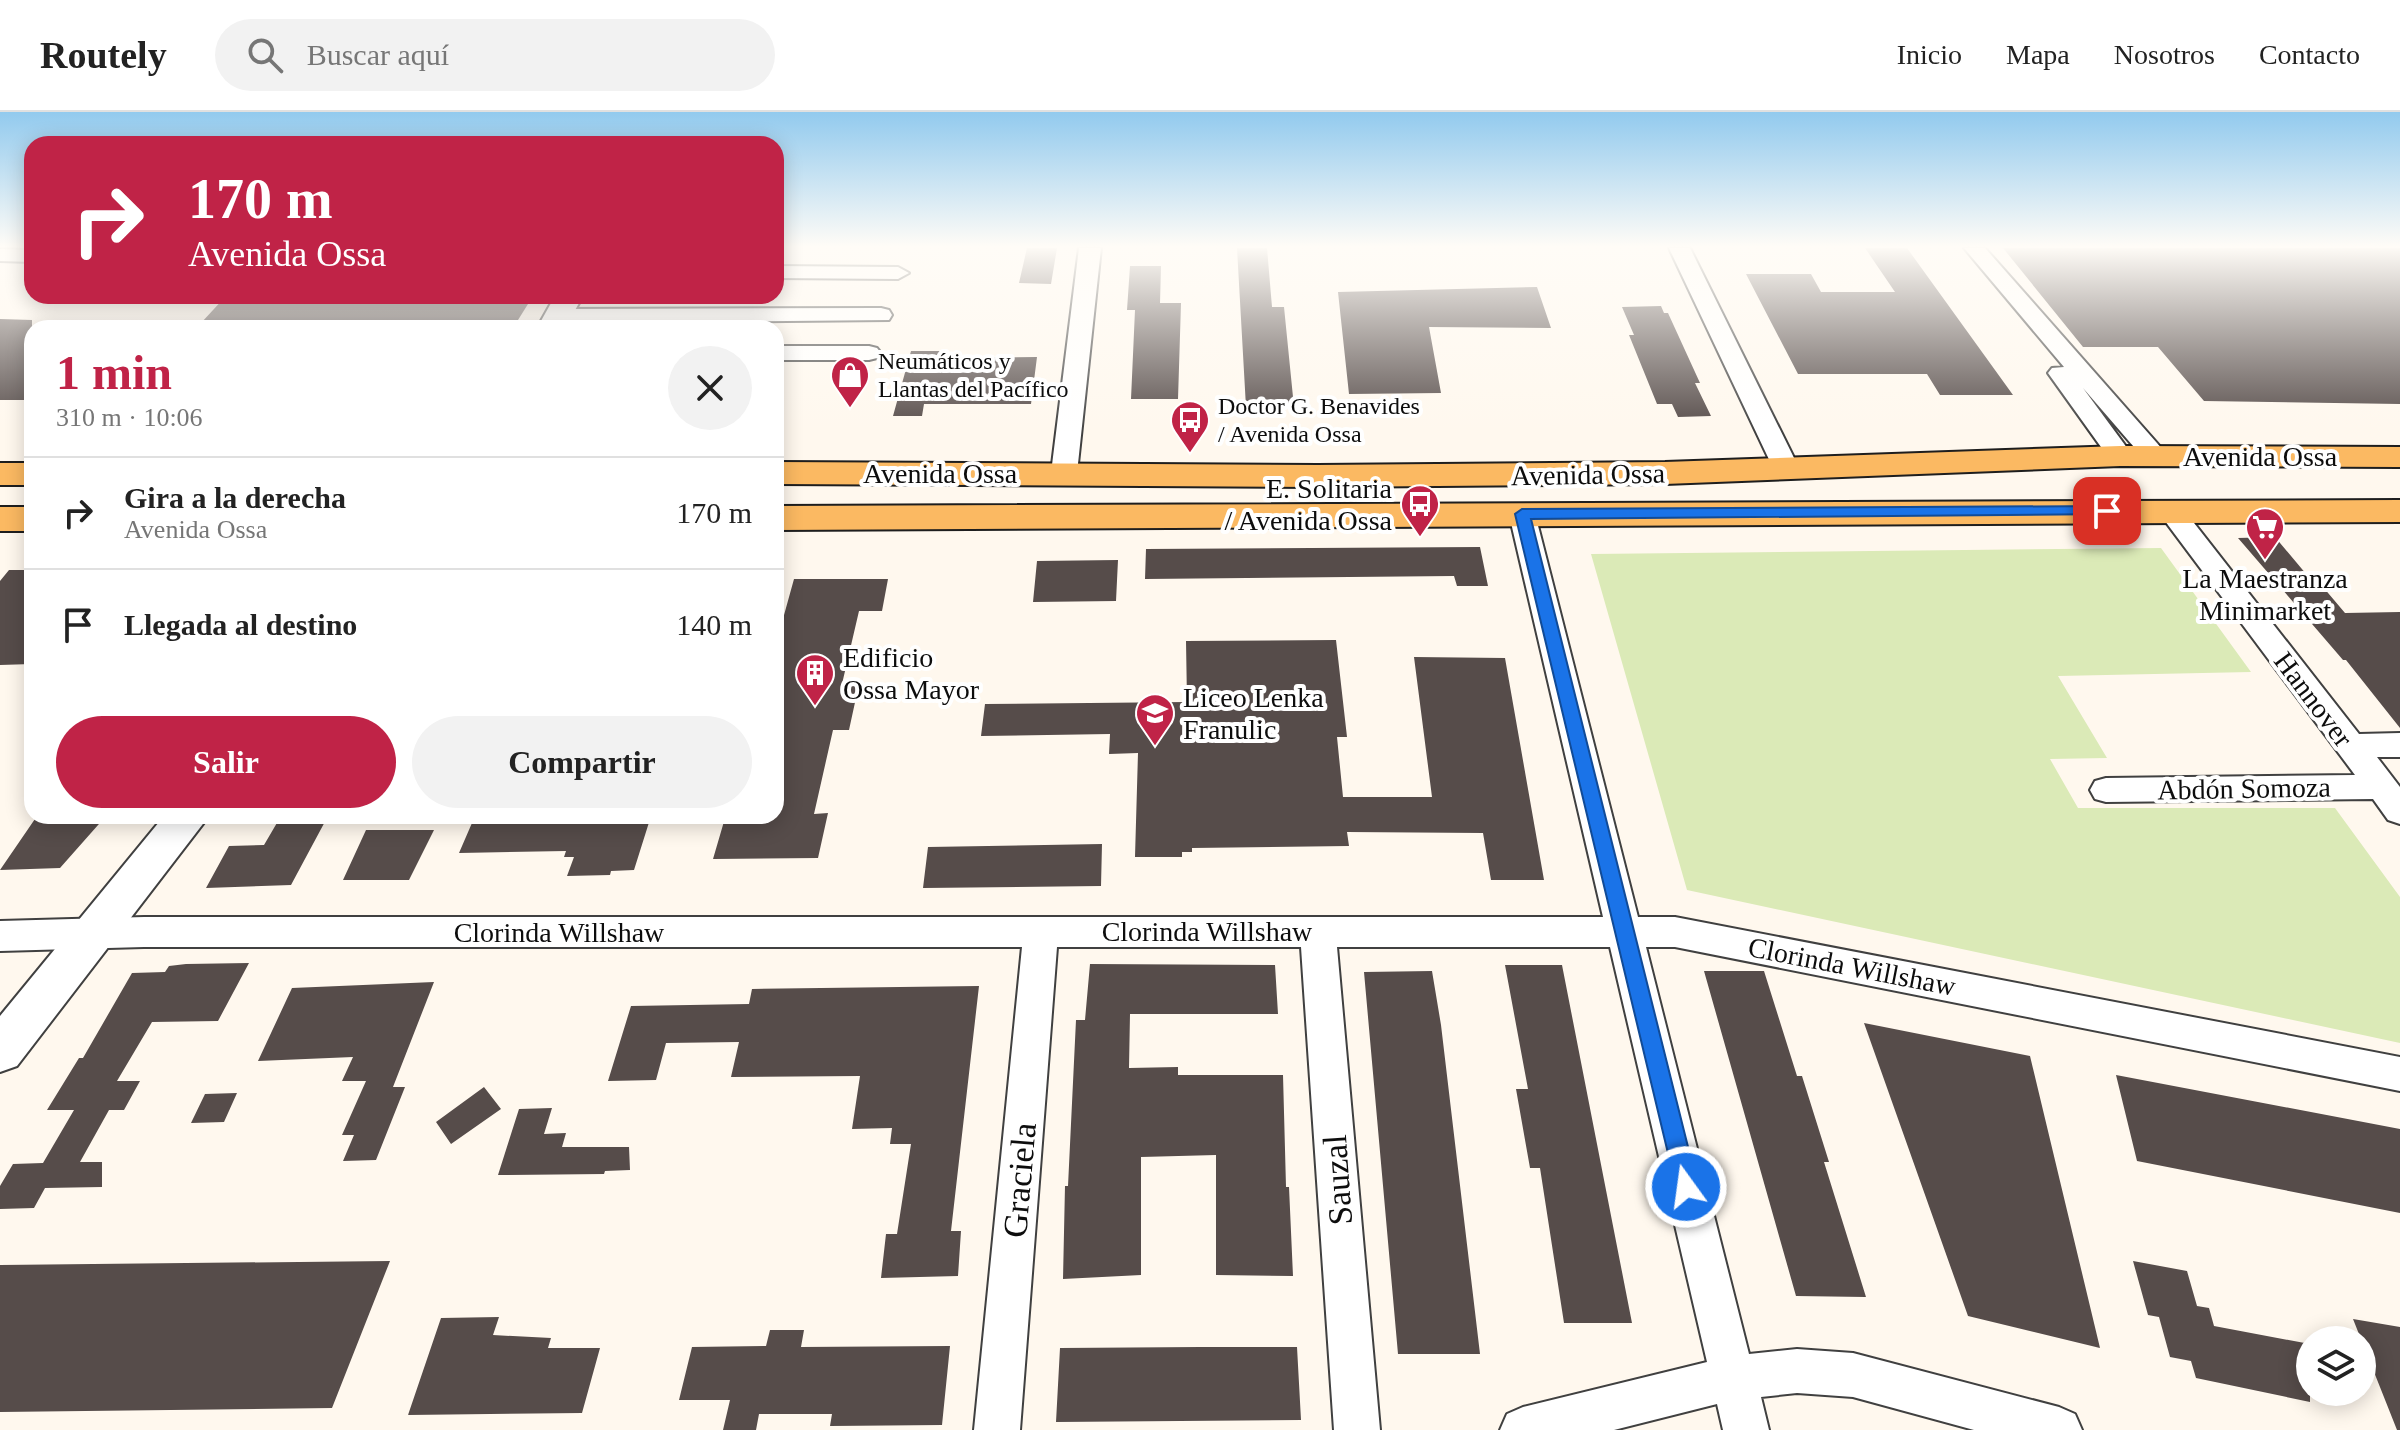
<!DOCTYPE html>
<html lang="es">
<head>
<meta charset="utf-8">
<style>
  :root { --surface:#fff; --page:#f2f2f2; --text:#222; --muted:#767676; --line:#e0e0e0; --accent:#c02347 }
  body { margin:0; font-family:Georgia,serif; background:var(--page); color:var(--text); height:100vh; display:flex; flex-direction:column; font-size:30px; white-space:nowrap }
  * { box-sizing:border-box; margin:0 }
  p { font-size:26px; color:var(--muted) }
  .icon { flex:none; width:44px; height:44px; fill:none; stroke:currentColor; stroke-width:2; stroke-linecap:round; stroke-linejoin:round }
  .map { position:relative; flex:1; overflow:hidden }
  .drawer { position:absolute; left:24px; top:208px; width:760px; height:504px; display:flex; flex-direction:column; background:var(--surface); border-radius:24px; box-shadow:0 4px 20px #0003 }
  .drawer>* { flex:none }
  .top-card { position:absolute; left:24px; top:24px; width:760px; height:168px; border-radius:24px; box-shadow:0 4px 20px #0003; background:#c02347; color:#fff; overflow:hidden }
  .buttons { position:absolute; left:2296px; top:1214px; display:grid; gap:16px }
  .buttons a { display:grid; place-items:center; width:80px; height:80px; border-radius:50%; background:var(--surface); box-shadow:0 4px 20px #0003; font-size:40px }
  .pin { position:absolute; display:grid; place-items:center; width:68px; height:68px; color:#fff; margin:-34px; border-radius:16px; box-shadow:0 4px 12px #0006 }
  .me { position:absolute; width:88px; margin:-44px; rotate:346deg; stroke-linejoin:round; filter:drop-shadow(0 0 6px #0008) }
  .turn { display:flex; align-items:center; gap:28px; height:168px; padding:0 32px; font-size:36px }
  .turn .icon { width:104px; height:104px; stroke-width:2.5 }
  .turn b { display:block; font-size:56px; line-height:68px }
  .round { display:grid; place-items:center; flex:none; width:84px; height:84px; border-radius:42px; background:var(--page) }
  .overview { display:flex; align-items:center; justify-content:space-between; height:136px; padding:0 32px }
  h1 { font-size:48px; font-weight:700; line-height:60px; color:var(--accent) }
  .cta { display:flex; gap:16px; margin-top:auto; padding:16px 32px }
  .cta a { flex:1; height:92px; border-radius:48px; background:var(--accent); color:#fff; font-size:32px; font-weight:700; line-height:92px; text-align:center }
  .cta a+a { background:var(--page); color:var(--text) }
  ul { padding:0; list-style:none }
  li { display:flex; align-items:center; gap:24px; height:112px; padding:0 32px; border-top:2px solid var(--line) }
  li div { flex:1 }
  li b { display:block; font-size:30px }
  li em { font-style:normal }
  header { display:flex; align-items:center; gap:48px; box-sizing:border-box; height:112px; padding:0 40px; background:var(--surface); border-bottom:2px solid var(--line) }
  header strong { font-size:38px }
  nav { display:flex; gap:44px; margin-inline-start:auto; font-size:28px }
  .search { width:560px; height:72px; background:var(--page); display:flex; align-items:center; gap:20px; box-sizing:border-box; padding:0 28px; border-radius:44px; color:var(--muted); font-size:30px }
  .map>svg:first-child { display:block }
  .green { fill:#dbeab7 }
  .building { fill:#564c4a }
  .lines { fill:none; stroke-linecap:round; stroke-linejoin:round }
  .minor-casing { stroke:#404040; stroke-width:4 }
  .tertiary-casing { stroke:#404040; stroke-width:4 }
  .primary-casing { stroke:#1e1e1e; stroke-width:4 }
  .minor { fill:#fff; fill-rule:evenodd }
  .tertiary { fill:#fff; fill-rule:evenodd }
  .primary { fill:#fbb962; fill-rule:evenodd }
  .route { fill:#1a73e8; stroke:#114b97; stroke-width:2 }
  .labels { text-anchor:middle; stroke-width:8; stroke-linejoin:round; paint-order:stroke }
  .far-poi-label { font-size:24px; fill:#0d0d0d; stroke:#fff; text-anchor:start }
  .street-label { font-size:28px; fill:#0d0d0d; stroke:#fff }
  .poi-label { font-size:28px; fill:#0d0d0d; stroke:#fff; text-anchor:start }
  .near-street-label { font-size:34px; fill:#0d0d0d; stroke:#fff }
</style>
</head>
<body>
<header>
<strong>Routely</strong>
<div class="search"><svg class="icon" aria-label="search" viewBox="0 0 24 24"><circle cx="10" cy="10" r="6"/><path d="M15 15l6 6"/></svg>Buscar aquí</div>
<nav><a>Inicio</a><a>Mapa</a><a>Nosotros</a><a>Contacto</a></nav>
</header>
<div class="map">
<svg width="2400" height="1318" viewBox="0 0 2400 1318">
  <rect width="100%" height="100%" fill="#fff8ee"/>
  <path class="green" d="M 2161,436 L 2251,560 L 2058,564 L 2107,646 L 2050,647 L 2078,696 L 2335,696 L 2400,785 L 2400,931 L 1687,778 L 1591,442 Z"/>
  <path class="building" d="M 1027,136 L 1057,136 L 1051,172 L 1019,171 Z
    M 1237,136 L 1267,136 L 1272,195 L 1284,195 L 1294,295 L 1246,295 Z
    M 1865,136 L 1907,136 L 2013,283 L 1940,283 L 1927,262 L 1798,262 L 1746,162 L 1811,162 L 1821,180 L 1895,180 Z
    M 2003,136 L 2400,136 L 2400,292 L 2204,289 L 2158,235 L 2083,235 Z
    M 1130,154 L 1161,154 L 1160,191 L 1181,191 L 1178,287 L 1131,287 L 1135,198 L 1127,198 Z
    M 1537,175 L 1551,216 L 1429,215 L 1441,281 L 1349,282 L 1338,180 Z
    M 226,184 L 533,184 L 513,216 L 250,216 L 255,211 L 201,211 Z
    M 1661,194 L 1664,201 L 1668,201 L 1700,271 L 1695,271 L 1711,304 L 1678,305 L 1672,292 L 1657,292 L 1629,223 L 1634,223 L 1622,195 Z
    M 0,207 L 32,208 L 32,288 L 0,288 Z
    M 911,239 L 941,239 L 939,246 L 1037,245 L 1031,292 L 924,292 L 922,304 L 893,304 Z
    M 2275,425 L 2317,475 L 2323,475 L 2345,501 L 2400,500 L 2400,616 L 2346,548 L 2343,548 L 2238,426 Z
    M 1480,435 L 1488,474 L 1457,474 L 1454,464 L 1145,467 L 1146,437 Z
    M 1118,448 L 1116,489 L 1033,490 L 1037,449 Z
    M 9,458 L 32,458 L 32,552 L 0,553 L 0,469 Z
    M 794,467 L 888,467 L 882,499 L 859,499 L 842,572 L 859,572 L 849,618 L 833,618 L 814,702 L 828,701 L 818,746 L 713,747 L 725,706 L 776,704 L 776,532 Z
    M 1336,528 L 1347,625 L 1337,625 L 1343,685 L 1432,685 L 1414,545 L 1505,546 L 1544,768 L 1491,768 L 1483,721 L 1347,720 L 1349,734 L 1192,736 L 1192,740 L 1182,740 L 1182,745 L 1135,745 L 1138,641 L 1109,642 L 1110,622 L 981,624 L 985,592 L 1187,590 L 1186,529 Z
    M 37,704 L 106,704 L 60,756 L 0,758 Z
    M 281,704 L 328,704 L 291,773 L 206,776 L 229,734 L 264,733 Z
    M 475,704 L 651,704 L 634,758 L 611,759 L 610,763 L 567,764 L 574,745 L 564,745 L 566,739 L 459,741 Z
    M 366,718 L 434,718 L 409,768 L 343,768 Z
    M 1102,732 L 1101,774 L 923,776 L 928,735 Z
    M 249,851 L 218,909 L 152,910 L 117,969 L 140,969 L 124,998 L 109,998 L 80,1050 L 102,1050 L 102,1075 L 45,1076 L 34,1096 L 0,1097 L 0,1074 L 13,1052 L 43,1051 L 74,998 L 47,998 L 79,946 L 83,946 L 132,861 L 165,860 L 169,854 L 186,852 Z
    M 1090,852 L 1275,853 L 1278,902 L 1130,902 L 1129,956 L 1178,955 L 1178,963 L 1283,963 L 1286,1075 L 1289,1075 L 1293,1164 L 1216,1163 L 1216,1043 L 1141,1045 L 1141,1163 L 1063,1167 L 1065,1074 L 1068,1074 L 1076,908 L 1085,908 Z
    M 1505,853 L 1562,853 L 1632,1211 L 1564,1211 L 1540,1056 L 1530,1056 L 1516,977 L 1528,977 Z
    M 1432,859 L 1441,913 L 1480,1242 L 1398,1242 L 1364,860 Z
    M 1704,859 L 1764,859 L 1797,964 L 1802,964 L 1829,1050 L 1824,1050 L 1866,1185 L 1796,1184 Z
    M 434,870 L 393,975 L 405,975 L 376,1048 L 343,1049 L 354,1023 L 342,1023 L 366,969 L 342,969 L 353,945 L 258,949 L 292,876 Z
    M 979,874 L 951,1119 L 961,1119 L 958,1164 L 881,1166 L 886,1122 L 897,1122 L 911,1032 L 890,1032 L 892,1016 L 852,1017 L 860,964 L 731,965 L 739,930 L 666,931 L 656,968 L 608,969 L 631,894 L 749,892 L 752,877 Z
    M 1864,911 L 2030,944 L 2100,1236 L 1968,1204 Z
    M 2116,963 L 2400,1017 L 2400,1101 L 2137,1049 Z
    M 484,975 L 501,997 L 451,1032 L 436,1010 Z
    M 237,981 L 224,1010 L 191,1011 L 205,982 Z
    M 552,996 L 544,1022 L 566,1021 L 562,1035 L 629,1035 L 630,1058 L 605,1059 L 604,1062 L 498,1063 L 519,997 Z
    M 390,1149 L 332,1296 L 0,1300 L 0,1153 Z
    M 2133,1149 L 2187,1159 L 2197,1194 L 2209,1196 L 2214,1214 L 2310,1232 L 2310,1290 L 2196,1266 L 2191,1249 L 2170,1245 L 2159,1205 L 2148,1203 Z
    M 499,1205 L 493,1223 L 551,1226 L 548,1236 L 600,1236 L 582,1301 L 408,1303 L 441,1206 Z
    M 2353,1207 L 2400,1215 L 2400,1318 L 2397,1318 Z
    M 770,1218 L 804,1218 L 801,1235 L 950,1234 L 942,1313 L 830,1314 L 832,1302 L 759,1302 L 756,1318 L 723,1318 L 730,1288 L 679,1288 L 692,1235 L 766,1234 Z
    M 1200,1235 L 1297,1235 L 1301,1308 L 1056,1310 L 1060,1236 Z"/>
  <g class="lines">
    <g class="minor-casing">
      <path id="minor" d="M 1079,136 L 1101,136 L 1077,361 L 1073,367 L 1055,367 L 1051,361 Z
        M 1669,136 L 1690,136 L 1800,358 L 1796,364 L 1778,364 L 1774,358 Z
        M 1964,136 L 1985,136 L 2164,339 L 2168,344 L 2164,349 L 2146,349 L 2083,276 L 2133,344 L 2129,349 L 2111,349 L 2048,261 L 2052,256 L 2064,255 Z
        M 0,137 L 32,138 L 32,150 L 0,149 Z
        M 776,154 L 898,155 L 909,161 L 898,167 L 776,166 Z
        M 881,196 L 889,198 L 892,203 L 889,208 L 558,211 L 547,204 L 558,197 Z
        M 776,234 L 869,234 L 877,236 L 881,241 L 877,246 L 869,248 L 776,248 Z
        M 2171,391 L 2180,393 L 2359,622 L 2400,621 L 2400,645 L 2377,645 L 2400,675 L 2400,712 L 2388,708 L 2373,687 L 2106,690 L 2095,687 L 2090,678 L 2095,669 L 2106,666 L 2355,663 L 2162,405 L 2158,399 L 2162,393 Z
        M 1522,394 L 1531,396 L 1535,402 L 1638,805 L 1675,805 L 2400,945 L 2400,979 L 1675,835 L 1646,835 L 1749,1242 L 1797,1237 L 1853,1241 L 2059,1295 L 2075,1302 L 2082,1318 L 1974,1318 L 1853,1285 L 1797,1281 L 1761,1285 L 1769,1318 L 1723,1318 L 1717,1292 L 1614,1318 L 1500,1318 L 1507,1302 L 1523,1295 L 1707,1250 L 1610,835 L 1337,835 L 1380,1318 L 1334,1318 L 1301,835 L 1057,835 L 1020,1318 L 974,1318 L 1022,835 L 144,835 L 0,839 L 0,809 L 144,805 L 1603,805 L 1509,402 L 1513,396 Z"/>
    </g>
    <g class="tertiary-casing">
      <path id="tertiary" d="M 555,184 L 583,184 L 565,216 L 537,216 Z
        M 164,704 L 209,704 L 17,954 L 0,960 L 0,904 Z"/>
    </g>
    <g class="primary-casing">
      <path id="primary" d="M 2120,334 L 2400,335 L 2400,355 L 2120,354 L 1665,372 L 1318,375 L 776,372 L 776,350 L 1318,353 L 1665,350 Z
        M 0,351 L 32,351 L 32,373 L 0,373 Z
        M 2400,388 L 2400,410 L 776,418 L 776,394 Z
        M 0,395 L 32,395 L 32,419 L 0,419 Z"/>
    </g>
    <use href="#minor" class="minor"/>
    <use href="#tertiary" class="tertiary"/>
    <use href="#primary" class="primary"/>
  </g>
  <linearGradient id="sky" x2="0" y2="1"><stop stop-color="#92caee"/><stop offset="0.42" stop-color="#fffcf7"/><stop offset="1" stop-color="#fffcf7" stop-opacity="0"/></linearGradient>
  <rect width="2400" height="320" fill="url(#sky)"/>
  <path class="route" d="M 2107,394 L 2113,395 L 2113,402 L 1531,407 L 1698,1075 L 1694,1083 L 1686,1087 L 1678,1083 L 1515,402 L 1522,397 Z"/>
  <defs>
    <g id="shop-pin" transform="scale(2)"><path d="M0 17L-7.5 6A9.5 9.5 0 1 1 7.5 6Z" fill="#c02347" stroke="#fff"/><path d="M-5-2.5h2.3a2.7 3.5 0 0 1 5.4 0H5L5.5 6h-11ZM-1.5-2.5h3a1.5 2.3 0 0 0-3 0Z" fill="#fff"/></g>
    <g id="bus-pin" transform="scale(2)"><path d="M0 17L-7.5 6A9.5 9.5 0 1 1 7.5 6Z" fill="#c02347" stroke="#fff"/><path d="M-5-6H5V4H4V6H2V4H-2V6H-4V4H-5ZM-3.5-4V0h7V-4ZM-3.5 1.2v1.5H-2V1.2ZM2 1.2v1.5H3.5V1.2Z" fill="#fff"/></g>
    <g id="supermarket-pin" transform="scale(2)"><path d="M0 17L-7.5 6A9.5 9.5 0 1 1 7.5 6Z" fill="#c02347" stroke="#fff"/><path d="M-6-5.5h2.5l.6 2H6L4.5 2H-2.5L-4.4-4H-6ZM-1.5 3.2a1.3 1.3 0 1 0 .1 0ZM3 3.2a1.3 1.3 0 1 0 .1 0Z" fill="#fff"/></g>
    <g id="building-pin" transform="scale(2)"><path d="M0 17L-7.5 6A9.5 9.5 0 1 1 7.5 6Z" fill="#c02347" stroke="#fff"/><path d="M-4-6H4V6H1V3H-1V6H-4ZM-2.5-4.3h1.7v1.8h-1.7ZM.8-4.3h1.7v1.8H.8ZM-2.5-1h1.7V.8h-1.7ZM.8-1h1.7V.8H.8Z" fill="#fff"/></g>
    <g id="school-pin" transform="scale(2)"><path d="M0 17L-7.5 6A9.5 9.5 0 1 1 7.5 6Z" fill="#c02347" stroke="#fff"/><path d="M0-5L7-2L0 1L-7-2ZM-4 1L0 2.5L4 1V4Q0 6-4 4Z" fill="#fff"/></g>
  </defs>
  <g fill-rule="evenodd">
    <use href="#shop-pin" x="850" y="263"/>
    <use href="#bus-pin" x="1190" y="308"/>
    <use href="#bus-pin" x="1420" y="392"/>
    <use href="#supermarket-pin" x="2265" y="415"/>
    <use href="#building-pin" x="815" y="561"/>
    <use href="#school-pin" x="1155" y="601"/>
  </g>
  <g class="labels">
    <g class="far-poi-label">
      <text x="878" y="257">Neumáticos y<tspan x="878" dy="28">Llantas del Pacífico</tspan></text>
      <text x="1218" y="302">Doctor G. Benavides<tspan x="1218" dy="28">/ Avenida Ossa</tspan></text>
    </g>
    <g class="street-label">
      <text x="2260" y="354">Avenida Ossa</text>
      <text x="940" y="371">Avenida Ossa</text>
      <text transform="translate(1588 362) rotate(-1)" y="10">Avenida Ossa</text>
      <text transform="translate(2314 587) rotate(53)" y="10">Hannover</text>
      <text transform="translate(2244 676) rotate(-1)" y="10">Abdón Somoza</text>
      <text x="1207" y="829">Clorinda Willshaw</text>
      <text x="559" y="830">Clorinda Willshaw</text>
      <text transform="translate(1852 854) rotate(11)" y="10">Clorinda Willshaw</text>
    </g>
    <g class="poi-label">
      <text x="1392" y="386" text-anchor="end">E. Solitaria<tspan x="1392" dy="32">/ Avenida Ossa</tspan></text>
      <text x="2265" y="476" text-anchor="middle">La Maestranza<tspan x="2265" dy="32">Minimarket</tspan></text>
      <text x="843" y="555">Edificio<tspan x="843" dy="32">Ossa Mayor</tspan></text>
      <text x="1183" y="595">Liceo Lenka<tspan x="1183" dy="32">Franulic</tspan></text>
    </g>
    <g class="near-street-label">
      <text transform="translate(1019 1068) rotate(-85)" y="12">Graciela</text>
      <text transform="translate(1337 1068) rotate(-94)" y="12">Sauzal</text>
    </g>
  </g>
</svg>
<div class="buttons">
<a><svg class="icon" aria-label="layers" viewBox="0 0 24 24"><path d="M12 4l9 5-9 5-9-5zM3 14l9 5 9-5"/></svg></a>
</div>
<div class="pin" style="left:2107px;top:399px;background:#d93025"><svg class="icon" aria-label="arrive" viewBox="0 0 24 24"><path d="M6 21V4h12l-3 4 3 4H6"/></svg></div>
<svg class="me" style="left:1686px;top:1075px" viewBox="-20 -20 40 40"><circle r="17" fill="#1a73e8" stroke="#fff" stroke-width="3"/><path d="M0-11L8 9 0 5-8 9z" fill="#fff"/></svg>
<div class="top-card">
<div class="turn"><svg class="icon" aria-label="right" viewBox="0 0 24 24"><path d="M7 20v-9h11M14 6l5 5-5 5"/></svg><div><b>170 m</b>Avenida Ossa</div></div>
</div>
<section class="drawer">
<div class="overview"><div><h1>1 min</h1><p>310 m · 10:06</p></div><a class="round"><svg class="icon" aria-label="close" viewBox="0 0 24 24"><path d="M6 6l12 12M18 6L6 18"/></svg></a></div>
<ul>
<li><svg class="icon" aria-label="right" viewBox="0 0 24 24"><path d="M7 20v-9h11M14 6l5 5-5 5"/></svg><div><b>Gira a la derecha</b><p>Avenida Ossa</p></div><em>170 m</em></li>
<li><svg class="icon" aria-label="arrive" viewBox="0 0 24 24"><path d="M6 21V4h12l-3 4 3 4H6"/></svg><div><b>Llegada al destino</b></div><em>140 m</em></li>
</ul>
<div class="cta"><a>Salir</a><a>Compartir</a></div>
</section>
</div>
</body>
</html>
